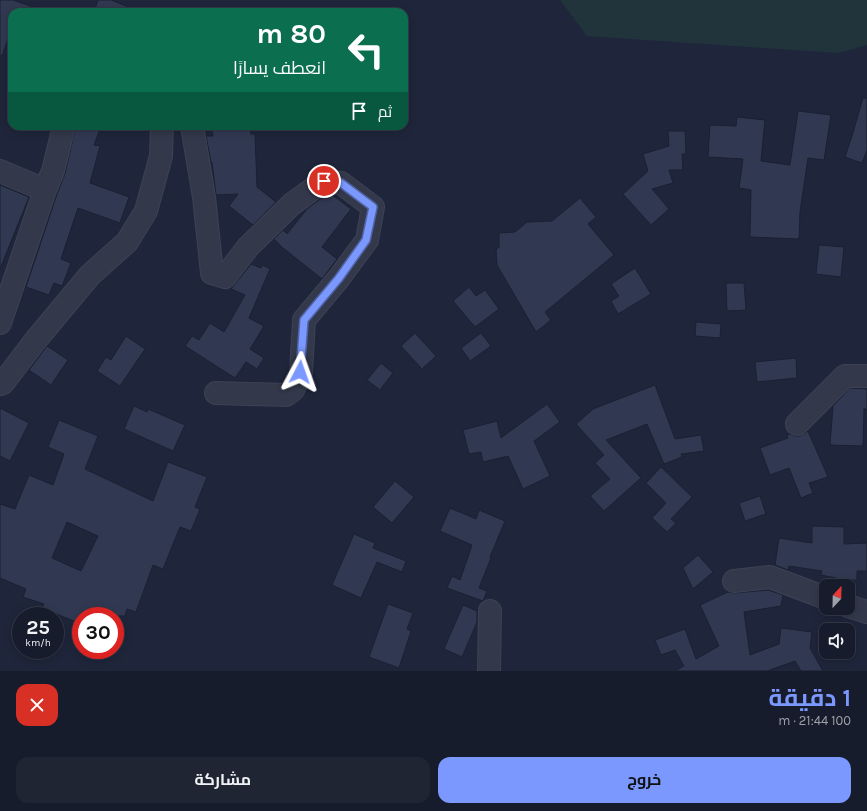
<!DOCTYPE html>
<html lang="ar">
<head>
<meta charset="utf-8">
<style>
  :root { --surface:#171c2c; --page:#202534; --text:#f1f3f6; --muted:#9ea1a9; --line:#363a48; --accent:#7b98ff }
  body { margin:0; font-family:Karla,Cairo,sans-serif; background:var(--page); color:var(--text); direction:rtl; height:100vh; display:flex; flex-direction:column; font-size:15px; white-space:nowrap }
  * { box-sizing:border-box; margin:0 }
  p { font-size:13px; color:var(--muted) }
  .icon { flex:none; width:22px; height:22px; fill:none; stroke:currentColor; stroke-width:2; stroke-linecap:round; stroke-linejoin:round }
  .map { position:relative; height:671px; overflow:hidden; direction:ltr }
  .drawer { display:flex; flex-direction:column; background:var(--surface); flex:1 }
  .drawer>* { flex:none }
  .banner { position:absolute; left:8px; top:8px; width:400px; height:122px; border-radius:12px; box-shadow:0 2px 10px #0003,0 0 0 1px var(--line); direction:rtl; background:#0b6e4f; color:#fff; overflow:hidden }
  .needle { width:26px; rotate:22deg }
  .controls { position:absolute; left:819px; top:579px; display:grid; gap:8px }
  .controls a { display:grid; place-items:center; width:36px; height:36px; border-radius:8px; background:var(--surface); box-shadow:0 2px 10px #0003,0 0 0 1px var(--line); font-size:20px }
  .speed { position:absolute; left:12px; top:607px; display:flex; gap:8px; font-size:20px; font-weight:700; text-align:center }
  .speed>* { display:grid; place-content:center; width:52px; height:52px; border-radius:50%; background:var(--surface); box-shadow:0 2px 10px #0003,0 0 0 1px var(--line); line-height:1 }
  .speed small { font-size:10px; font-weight:400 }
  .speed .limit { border:6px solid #d22; background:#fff; color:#111 }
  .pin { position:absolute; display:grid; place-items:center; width:34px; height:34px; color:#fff; margin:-17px; border:2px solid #fff; border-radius:50%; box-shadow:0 1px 4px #0007 }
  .me { position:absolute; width:44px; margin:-22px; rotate:4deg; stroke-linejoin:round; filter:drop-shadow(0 0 3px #0008) }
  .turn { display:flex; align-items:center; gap:14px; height:84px; padding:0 16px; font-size:18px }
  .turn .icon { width:52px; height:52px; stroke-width:2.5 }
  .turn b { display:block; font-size:28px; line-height:34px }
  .then { display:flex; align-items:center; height:38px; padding:0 16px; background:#0003; gap:8px; font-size:15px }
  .round { display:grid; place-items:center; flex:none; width:42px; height:42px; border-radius:12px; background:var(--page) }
  .summary { display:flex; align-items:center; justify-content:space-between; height:68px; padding:0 16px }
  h1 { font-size:24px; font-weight:700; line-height:30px; color:var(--accent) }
  .button { display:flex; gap:8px; margin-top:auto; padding:8px 16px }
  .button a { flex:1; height:46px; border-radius:12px; background:var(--accent); color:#111; font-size:16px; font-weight:700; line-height:46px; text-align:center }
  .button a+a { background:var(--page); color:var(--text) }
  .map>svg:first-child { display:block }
  .green { fill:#21343c }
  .building { fill:#313952; stroke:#1b2032; fill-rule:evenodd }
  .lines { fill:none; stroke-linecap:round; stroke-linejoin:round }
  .minor-casing { stroke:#3d4254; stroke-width:24 }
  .minor { stroke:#33394b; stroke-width:22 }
  .route-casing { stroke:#5063a6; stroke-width:10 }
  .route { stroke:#7b98ff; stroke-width:7 }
</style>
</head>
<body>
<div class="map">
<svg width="867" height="671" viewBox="0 0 867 671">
  <rect width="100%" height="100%" fill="#1f263b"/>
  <path class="green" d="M 560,0 L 867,0 L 867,45 L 838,53 L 587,36 Z"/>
  <path class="building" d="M 0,0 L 13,0 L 42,10 L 42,12 L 12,12 L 12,27 L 2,56 L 0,55 Z
    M 98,0 L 111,0 L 139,11 L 139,12 L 94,12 Z
    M 863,98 L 867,98 L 867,150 L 862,163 L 845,157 L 852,136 Z
    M 798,111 L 831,115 L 824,160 L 808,158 L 800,212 L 799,239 L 750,237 L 751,190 L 739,188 L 743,159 L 708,157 L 710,125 L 736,126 L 737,117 L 765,120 L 761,161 L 790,165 Z
    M 76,126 L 92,126 L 100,129 L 94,145 L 100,146 L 90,183 L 129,197 L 120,223 L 78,208 L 61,259 L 71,263 L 62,286 L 54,283 L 49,295 L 26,287 L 57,194 L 65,174 Z
    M 211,126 L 249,126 L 251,134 L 255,134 L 257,187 L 276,202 L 253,225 L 229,206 L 238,194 L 216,195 L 212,162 L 211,162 L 206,136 L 213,136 Z
    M 668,131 L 685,131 L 686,154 L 682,154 L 683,170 L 669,170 L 673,183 L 652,189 L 669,209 L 651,225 L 623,194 L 648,171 L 643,154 L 669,146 Z
    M 0,185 L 29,197 L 0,269 Z
    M 327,194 L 331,194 L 351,209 L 322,247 L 337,259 L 322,279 L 283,248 L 274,239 L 283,230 L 287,234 L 307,209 Z
    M 580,198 L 596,217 L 588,224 L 614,255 L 545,312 L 551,320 L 536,332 L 497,265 L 496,250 L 499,247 L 499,233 L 515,232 L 527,222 L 552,221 Z
    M 819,245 L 844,247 L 841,277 L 816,274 Z
    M 251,264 L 261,268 L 263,265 L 270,269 L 249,318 L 264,326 L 250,349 L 264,358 L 257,369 L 246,362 L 235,378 L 185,346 L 192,336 L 199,340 L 210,323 L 224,332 L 245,295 L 231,289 Z
    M 635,268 L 651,294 L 618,314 L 611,301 L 619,296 L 611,284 Z
    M 726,283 L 744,283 L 746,310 L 727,311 Z
    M 469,287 L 476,296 L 485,290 L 499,309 L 475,327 L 453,301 Z
    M 696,322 L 721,324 L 720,338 L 695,336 Z
    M 415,333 L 436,356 L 422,369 L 401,346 Z
    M 481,333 L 491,346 L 470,361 L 461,348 Z
    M 126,336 L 145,349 L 120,386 L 97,371 L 106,357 L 111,360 Z
    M 47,346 L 68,360 L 51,385 L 29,370 Z
    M 796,358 L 797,378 L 757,382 L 755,362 Z
    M 381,363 L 393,373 L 380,390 L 367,380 Z
    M 655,385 L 675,439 L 701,435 L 704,451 L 681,454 L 682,457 L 664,464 L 647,424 L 606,440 L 641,478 L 604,511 L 590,496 L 610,479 L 595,463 L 604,455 L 576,424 L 593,409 Z
    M 850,388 L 867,389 L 867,410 L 864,408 L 863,446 L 830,445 L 833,406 Z
    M 547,404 L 560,422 L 534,441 L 550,476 L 523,489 L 508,456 L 483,462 L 481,452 L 469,454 L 463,430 L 497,421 L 501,438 Z
    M 134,406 L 147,412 L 148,409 L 185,425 L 173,451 L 124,429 Z
    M 0,408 L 29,423 L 10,461 L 0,456 Z
    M 59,420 L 98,436 L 85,469 L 153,501 L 168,462 L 207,477 L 195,507 L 200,509 L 191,531 L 180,527 L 163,569 L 153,565 L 136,612 L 127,609 L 125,616 L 81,616 L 81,624 L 42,608 L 44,604 L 23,597 L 26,589 L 0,578 L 0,504 L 15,509 L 29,475 L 53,485 L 64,454 L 48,447 ZM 67,522 L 98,536 L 81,571 L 52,558 Z
    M 808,431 L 828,477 L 809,483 L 813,493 L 801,498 L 789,468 L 770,475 L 760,448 L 788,438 L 787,435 L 790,434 L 794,436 L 800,436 Z
    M 661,467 L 692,497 L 671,519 L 676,523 L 667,532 L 652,518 L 666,503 L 646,483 Z
    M 395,481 L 414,497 L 392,523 L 373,507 Z
    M 760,496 L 766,514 L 745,521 L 739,503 Z
    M 450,508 L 476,519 L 479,510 L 505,521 L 490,557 L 491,558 L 479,588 L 487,591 L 483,601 L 447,588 L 452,576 L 460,580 L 472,545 L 440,531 Z
    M 812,526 L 844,527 L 844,544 L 867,543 L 867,571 L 857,571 L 857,580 L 849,580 L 849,586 L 835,586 L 836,578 L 821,575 L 822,571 L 789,566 L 788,570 L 775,565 L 779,538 L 812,543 Z
    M 354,534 L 375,543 L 373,548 L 406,561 L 402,572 L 377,562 L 361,598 L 332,585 Z
    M 698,555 L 713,572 L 693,589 L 683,568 Z
    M 768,590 L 783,595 L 781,606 L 744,612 L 750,655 L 779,644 L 781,628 L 812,632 L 810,648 L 823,671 L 801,671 L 795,661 L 767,671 L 675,671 L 684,666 L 675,650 L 661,655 L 655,640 L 685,629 L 696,659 L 719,646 L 700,605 L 728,592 L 735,593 Z
    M 388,604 L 413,613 L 407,629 L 411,631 L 399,668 L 369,657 Z
    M 463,605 L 477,611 L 477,622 L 462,657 L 444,649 Z"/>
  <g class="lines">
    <g class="minor-casing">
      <path id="minor" d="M 192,126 L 204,197 L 212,273 L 225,277 L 248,247 L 292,204 L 324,181 L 341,183 L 373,207 L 367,240 L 339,278 L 304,320 L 301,372 L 293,390 L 286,395 L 216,393
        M 0,171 L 45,190
        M 0,323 L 45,190 L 53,171 L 64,126
        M 0,384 L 3,383 L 35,341 L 90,275 L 127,242 L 146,211 L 161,156 L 162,126
        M 797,424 L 845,376 L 867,376
        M 734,581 L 770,577 L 826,598
        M 848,606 L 867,612
        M 489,671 L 490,611"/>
    </g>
    <use href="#minor" class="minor"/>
  </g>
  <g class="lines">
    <g class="route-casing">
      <path id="route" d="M 300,372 L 304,320 L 339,278 L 366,240 L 373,207 L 341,183 L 324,181"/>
    </g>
    <use href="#route" class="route"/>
  </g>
</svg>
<div class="controls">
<a><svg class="needle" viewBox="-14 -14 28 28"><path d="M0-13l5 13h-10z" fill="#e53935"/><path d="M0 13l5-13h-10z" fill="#9ea1a9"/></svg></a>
<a><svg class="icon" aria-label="sound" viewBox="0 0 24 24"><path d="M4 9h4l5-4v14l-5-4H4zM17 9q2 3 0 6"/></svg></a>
</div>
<div class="speed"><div>25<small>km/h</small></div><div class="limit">30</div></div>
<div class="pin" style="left:324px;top:181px;background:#d93025"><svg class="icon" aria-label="arrive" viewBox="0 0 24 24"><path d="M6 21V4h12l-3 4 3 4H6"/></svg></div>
<svg class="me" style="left:300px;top:372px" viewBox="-20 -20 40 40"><path d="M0-17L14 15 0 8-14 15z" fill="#7b98ff" stroke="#fff" stroke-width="4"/></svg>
<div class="banner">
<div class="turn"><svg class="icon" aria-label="left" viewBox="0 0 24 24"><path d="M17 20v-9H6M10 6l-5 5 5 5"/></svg><div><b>80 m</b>انعطف يسارًا</div></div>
<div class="then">ثم<svg class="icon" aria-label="arrive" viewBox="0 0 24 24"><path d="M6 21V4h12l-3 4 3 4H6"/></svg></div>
</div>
</div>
<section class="drawer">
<div class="summary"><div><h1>1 دقيقة</h1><p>100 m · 21:44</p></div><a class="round" style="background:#d93025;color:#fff"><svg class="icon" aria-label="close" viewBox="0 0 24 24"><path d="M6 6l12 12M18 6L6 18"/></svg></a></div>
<div class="button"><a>خروج</a><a>مشاركة</a></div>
</section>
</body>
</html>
